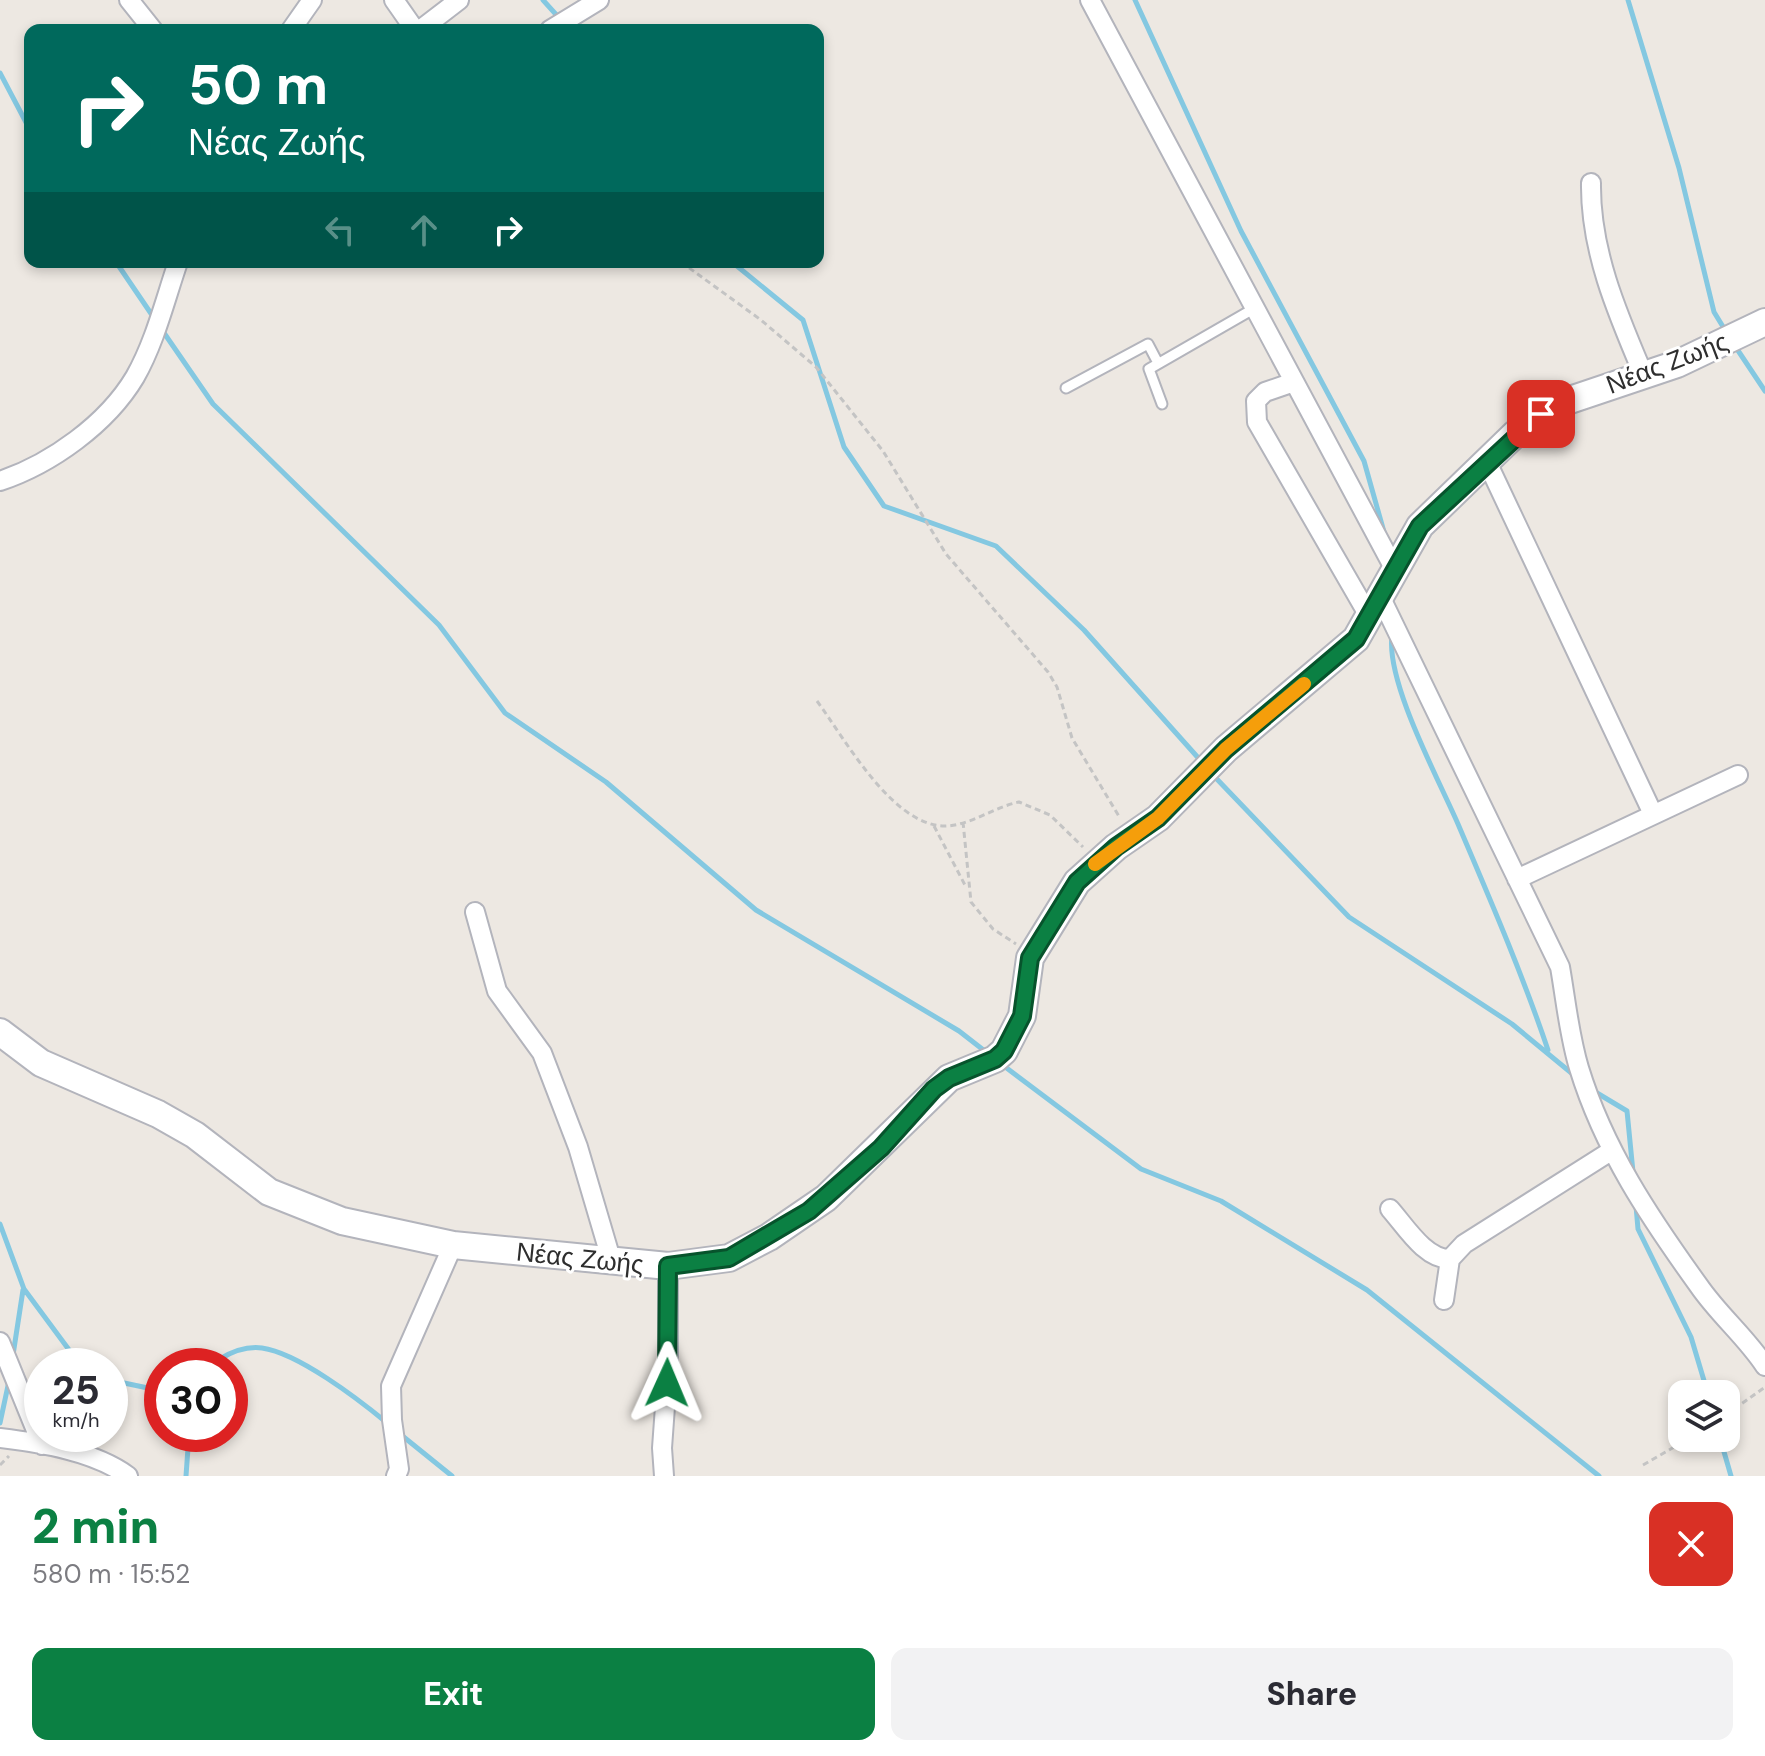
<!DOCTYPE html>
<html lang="en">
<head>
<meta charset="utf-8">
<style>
  :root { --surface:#fff; --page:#f2f2f3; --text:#2b2b33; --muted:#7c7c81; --accent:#0b8043 }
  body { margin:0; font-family:"DM Sans",sans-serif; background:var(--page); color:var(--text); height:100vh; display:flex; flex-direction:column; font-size:30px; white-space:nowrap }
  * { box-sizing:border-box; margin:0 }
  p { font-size:26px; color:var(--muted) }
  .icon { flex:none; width:44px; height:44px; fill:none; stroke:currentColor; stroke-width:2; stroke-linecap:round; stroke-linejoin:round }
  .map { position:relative; height:1476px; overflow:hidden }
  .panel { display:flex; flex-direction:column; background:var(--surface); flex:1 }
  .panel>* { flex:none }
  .top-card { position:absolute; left:24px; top:24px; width:800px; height:244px; border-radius:16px; box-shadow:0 4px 12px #0003; background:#00695c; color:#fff; overflow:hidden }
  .controls { position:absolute; left:1668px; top:1380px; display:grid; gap:16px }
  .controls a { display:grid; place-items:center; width:72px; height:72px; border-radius:16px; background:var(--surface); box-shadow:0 4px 12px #0003; font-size:40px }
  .speed { position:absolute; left:24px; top:1348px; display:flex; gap:16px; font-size:40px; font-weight:700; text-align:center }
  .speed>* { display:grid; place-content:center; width:104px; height:104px; border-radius:50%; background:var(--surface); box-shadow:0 4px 12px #0003; line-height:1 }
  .speed small { font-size:20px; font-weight:400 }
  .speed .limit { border:12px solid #d22; background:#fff; color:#111 }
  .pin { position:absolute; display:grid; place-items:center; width:68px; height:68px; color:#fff; margin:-34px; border-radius:16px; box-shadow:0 4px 12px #0006 }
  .me { position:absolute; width:88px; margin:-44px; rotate:1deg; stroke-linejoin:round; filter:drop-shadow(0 0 6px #0008) }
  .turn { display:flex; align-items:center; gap:28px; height:168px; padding:0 32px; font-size:36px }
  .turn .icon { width:104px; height:104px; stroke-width:2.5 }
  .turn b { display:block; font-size:56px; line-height:68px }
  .lanes { display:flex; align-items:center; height:76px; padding:0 32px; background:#0003; justify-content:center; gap:40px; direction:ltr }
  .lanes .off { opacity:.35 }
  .round { display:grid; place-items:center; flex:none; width:84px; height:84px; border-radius:16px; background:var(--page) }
  .summary { display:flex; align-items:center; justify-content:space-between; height:136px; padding:0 32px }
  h1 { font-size:48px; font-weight:800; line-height:60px; color:var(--accent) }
  .action { display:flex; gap:16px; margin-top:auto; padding:16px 32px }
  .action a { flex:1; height:92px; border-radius:16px; background:var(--accent); color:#fff; font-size:32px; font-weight:800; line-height:92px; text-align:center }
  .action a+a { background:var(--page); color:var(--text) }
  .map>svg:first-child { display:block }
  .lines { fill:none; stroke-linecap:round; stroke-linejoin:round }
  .stream { stroke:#84c8e1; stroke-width:5 }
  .lane-casing { stroke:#b3b4bc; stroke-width:13 }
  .street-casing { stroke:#b3b4bc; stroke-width:22 }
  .secondary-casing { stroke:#b3b4bc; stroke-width:30 }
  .path { stroke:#c4c4c4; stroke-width:3; stroke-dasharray:6 4; stroke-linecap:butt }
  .lane { stroke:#fff; stroke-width:9 }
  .street { stroke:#fff; stroke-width:18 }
  .secondary { stroke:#fff; stroke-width:26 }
  .route-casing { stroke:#07532c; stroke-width:20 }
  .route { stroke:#0b8043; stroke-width:14 }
  .slow { stroke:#f59e0b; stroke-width:14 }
  .labels { text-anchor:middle; stroke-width:6; stroke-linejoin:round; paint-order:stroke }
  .street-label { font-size:26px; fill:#2e2e2e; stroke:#fff }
</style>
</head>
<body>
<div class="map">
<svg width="1765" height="1476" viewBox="0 0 1765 1476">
  <rect width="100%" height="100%" fill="#ede8e2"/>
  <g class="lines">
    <path class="stream" d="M 543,0 L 570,30
      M 1135,0 L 1241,231 L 1364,461 L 1384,532
      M 1628,0 L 1679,168 L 1714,312 L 1725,330
      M 0,73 L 30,130
      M 116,262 L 154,318
      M 732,262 L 803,320 L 844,447 L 884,506 L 996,546 L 1084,630 L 1201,761
      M 162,330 L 213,404 L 439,625 L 505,713 L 606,782 L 756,910 L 959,1031 L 986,1052
      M 1735,346 L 1765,391
      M 1392,636 C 1386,682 1438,778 1458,824 C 1490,899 1522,973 1548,1050
      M 1213,775 L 1349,917 L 1512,1024 L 1575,1076
      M 1000,1063 L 1141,1169 L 1221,1201 L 1367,1290 L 1599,1476
      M 1592,1090 L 1627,1111 L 1633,1172
      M 1636,1206 L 1638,1229 L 1691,1337 L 1708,1394
      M 0,1224 L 24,1289 L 81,1366
      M 13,1355 L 23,1290
      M 219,1366 L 220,1359 C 233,1351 246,1346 262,1348 C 298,1353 358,1399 386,1422
      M 110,1380 L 162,1391
      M 0,1423 L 9,1381
      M 400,1434 L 452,1476
      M 1720,1438 L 1731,1476
      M 186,1476 L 189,1434"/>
    <g class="lane-casing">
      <path id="lane" d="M 1066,388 L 1148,344 L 1158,363
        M 1162,404 L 1149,369 L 1255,308"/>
    </g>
    <g class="street-casing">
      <path id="street" d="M 129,0 L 153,30
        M 394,0 L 415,30
        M 1090,0 L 1394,568
        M 291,30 L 312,0
        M 420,30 L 459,0
        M 550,30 L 599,0
        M 1591,183 C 1590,251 1618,315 1644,376
        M 1294,382 L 1265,392 L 1256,401 L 1257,422 L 1369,616
        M 1487,462 L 1653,814
        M 0,481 C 51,464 107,424 135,377 C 155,342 165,300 178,262
        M 1380,596 L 1560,967 C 1566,1001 1569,1035 1579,1068 C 1604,1150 1650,1218 1699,1286 C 1719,1315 1746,1337 1765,1366
        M 1517,879 L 1738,775
        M 475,912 L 497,991 L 542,1053 L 578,1147 L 611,1259
        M 1390,1209 C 1406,1227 1425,1259 1450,1259
        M 1444,1300 L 1450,1259 L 1464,1244 L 1611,1151
        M 0,1342 L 42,1445
        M 0,1438 C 41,1443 94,1451 128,1476
        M 396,1476 L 399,1469 L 392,1420 L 391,1386 L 453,1245
        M 664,1476 L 662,1448 L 668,1365 L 668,1266"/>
    </g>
    <g class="secondary-casing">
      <path id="secondary" d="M 0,1032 L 41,1063 L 158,1114 L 195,1135 L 269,1192 L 342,1221 L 453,1245 L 668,1266 L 729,1258 L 769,1237 L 826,1198 L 949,1078 L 995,1059 L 1004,1051 L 1022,1016 L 1030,958 L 1077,882 L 1116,847 L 1158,818 L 1226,749 L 1356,639 L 1420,526 L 1515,434 L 1558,404 L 1677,364 L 1765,322"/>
    </g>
    <path class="path" d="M 681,262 L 761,320 L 816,367 L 883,451 L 946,554 L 1048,672 L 1057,687 L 1072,738 L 1120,818
      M 817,701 C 845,739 892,825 944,826 C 970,826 994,807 1019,802 L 1050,815 L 1083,847
      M 963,822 L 971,902 L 993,929 L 1016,944
      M 934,826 L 966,887
      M 1726,1415 L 1765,1387
      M 0,1465 L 9,1456
      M 1643,1465 L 1690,1438"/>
    <use href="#lane" class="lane"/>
    <use href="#street" class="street"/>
    <use href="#secondary" class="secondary"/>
  </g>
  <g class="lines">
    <g class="route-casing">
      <path id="route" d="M 667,1383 L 668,1266 L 729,1258 L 809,1211 L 881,1148 L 934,1089 L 949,1078 L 995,1059 L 1004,1051 L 1022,1016 L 1030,958 L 1077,882 L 1116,847 L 1158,818 L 1226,749 L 1356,639 L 1420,526 L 1541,414"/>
    </g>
    <use href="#route" class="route"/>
    <path class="slow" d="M 1095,864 L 1158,818 L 1226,749 L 1304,684"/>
  </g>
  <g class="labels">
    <g class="street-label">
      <text transform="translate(1667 363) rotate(-21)" y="9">Νέας Ζωής</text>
      <text transform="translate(580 1258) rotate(6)" y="9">Νέας Ζωής</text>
    </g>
  </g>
</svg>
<div class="controls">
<a><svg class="icon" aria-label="layers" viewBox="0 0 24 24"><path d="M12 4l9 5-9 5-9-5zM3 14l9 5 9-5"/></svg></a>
</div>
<div class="speed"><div>25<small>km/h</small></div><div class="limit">30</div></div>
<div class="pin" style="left:1541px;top:414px;background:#d93025"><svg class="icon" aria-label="arrive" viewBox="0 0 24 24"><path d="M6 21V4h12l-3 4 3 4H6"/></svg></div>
<svg class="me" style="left:667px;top:1383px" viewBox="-20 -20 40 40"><path d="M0-17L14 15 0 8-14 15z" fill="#0b8043" stroke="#fff" stroke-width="4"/></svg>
<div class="top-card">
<div class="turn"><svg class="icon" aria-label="right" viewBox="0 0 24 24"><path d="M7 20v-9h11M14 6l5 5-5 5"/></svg><div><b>50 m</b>Νέας Ζωής</div></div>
<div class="lanes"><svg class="icon off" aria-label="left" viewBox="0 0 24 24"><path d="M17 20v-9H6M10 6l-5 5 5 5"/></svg><svg class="icon off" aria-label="ahead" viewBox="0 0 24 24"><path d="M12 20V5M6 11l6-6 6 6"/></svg><svg class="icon" aria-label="right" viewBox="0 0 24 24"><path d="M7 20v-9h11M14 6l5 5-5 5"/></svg></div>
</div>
</div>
<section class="panel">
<div class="summary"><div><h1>2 min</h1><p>580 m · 15:52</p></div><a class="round" style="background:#d93025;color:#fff"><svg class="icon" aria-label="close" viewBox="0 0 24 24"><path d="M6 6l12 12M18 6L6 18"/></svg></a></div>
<div class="action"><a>Exit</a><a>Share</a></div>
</section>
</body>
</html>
